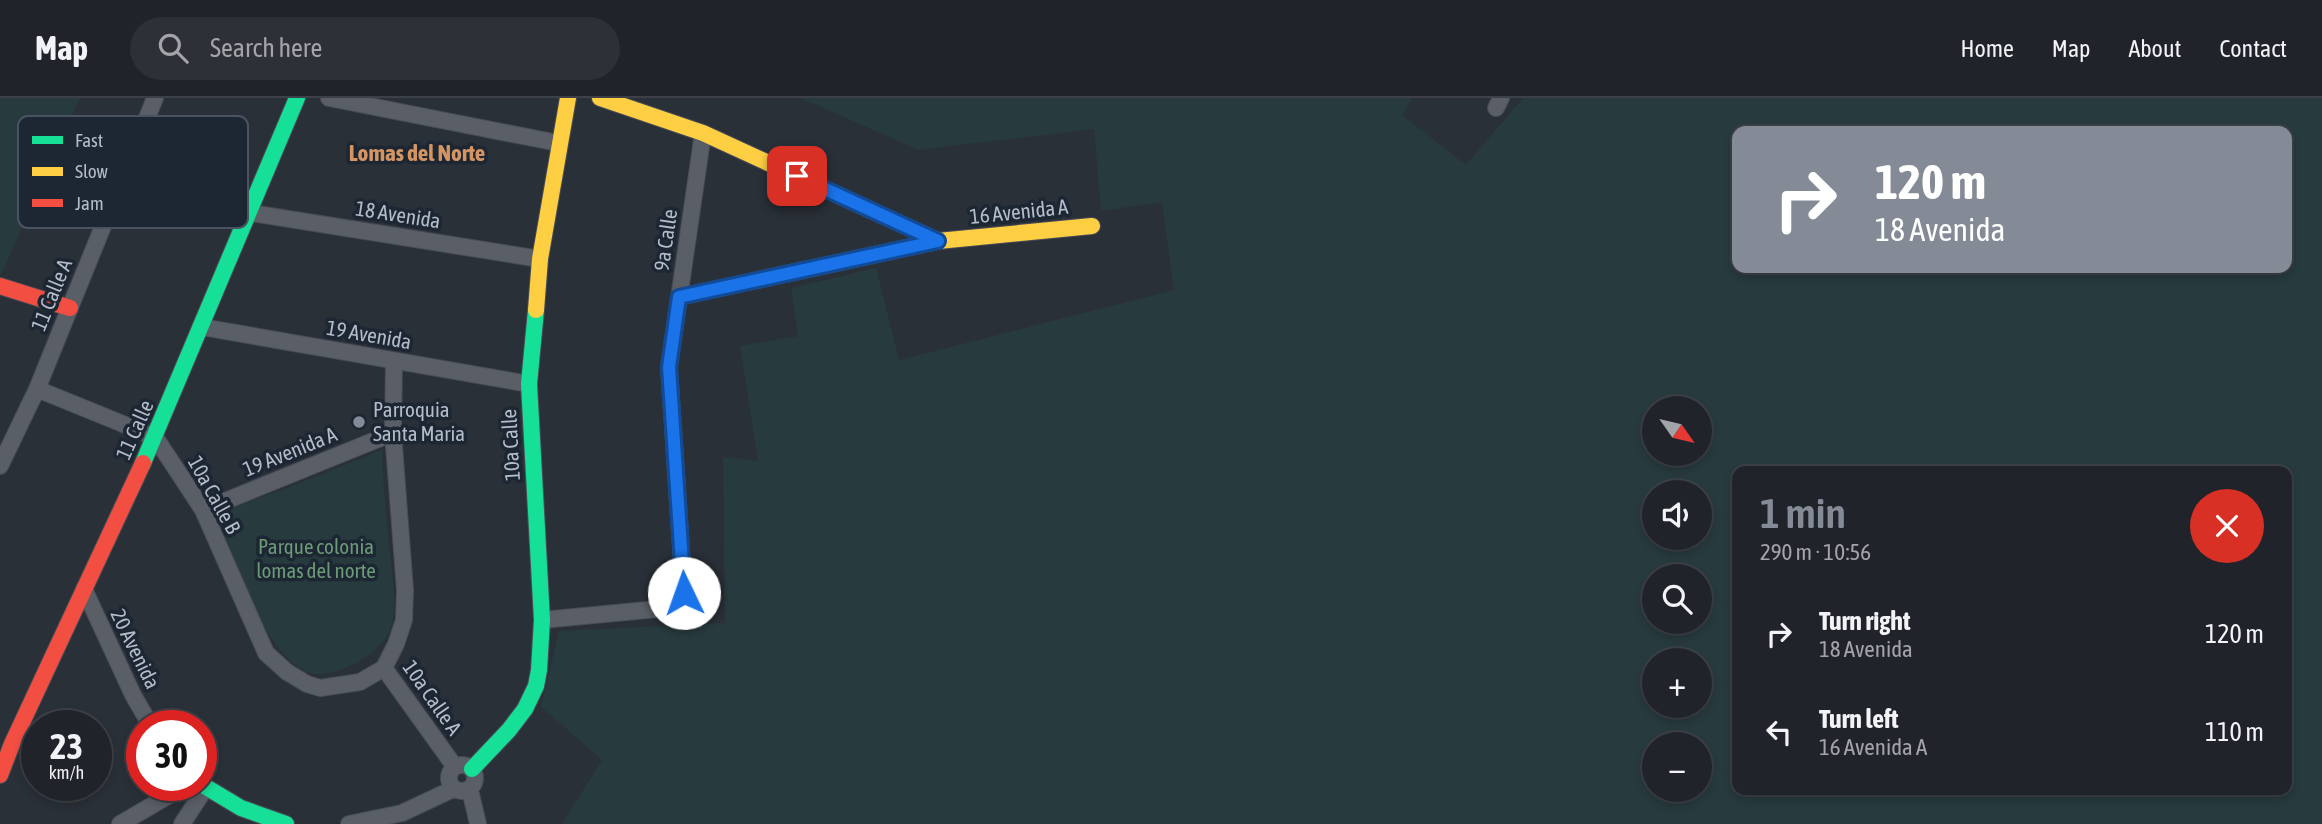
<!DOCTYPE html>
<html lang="en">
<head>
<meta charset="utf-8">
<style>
  :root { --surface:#20242a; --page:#2d3036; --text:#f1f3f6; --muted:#a2a4a8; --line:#3d4147; --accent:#848b96 }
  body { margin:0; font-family:"Asap Condensed",sans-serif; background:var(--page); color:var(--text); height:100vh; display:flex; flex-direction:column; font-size:26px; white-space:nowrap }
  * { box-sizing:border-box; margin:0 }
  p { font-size:23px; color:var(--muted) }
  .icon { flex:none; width:38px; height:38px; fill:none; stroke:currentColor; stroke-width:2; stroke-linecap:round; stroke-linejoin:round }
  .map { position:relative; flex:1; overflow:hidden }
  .side { position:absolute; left:1732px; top:368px; width:560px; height:329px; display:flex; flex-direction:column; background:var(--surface); border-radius:14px; box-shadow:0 4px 10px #0003,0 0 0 2px var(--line) }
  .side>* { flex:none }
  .guide { position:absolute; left:1732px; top:28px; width:560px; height:147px; border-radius:14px; box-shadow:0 4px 10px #0003,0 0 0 2px var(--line); background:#848b96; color:#fff; overflow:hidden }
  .needle { width:46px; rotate:124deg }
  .tools { position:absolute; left:1642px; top:298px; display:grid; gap:14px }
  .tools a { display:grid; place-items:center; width:70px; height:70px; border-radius:50%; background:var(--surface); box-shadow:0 4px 10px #0003,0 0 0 2px var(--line); font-size:35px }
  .speed { position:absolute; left:21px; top:612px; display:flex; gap:14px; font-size:35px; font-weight:700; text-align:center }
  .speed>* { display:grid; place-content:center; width:91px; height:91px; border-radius:50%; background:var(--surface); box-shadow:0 4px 10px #0003,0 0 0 2px var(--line); line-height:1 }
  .speed small { font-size:18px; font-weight:400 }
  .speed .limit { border:10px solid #d22; background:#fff; color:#111 }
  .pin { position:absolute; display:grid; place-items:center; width:60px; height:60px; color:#fff; margin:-30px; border-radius:14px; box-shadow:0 4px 10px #0006 }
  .me { position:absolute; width:77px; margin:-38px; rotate:357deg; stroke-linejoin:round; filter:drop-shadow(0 0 5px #0008) }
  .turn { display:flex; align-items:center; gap:24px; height:147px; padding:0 28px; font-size:32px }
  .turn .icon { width:91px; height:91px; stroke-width:2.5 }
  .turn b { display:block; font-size:49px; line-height:60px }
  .round { display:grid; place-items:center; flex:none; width:74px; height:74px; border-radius:37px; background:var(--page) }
  .overview { display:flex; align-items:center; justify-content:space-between; height:119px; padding:0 28px }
  h1 { font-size:42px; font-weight:600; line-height:52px; color:var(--accent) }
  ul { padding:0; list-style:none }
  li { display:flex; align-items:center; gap:21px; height:98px; padding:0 28px }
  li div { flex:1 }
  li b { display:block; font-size:26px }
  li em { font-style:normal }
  header { display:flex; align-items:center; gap:42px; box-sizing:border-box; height:98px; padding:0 35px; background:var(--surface); border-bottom:2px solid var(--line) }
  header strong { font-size:33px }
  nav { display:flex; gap:38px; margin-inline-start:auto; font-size:24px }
  .search { width:490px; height:63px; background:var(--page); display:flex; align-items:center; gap:18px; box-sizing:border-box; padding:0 24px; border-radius:38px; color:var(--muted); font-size:26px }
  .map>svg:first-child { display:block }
  .green { fill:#273a3e; fill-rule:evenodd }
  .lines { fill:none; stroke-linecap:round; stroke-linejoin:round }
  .street-casing { stroke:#484c55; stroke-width:18 }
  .fast-casing { stroke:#484c55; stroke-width:18 }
  .slow-casing { stroke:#484c55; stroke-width:18 }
  .jam-casing { stroke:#484c55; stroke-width:18 }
  .street { stroke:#5a5e66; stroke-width:16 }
  .fast { stroke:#16e098; stroke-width:16 }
  .slow { stroke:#ffcf43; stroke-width:16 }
  .jam { stroke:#f24e42; stroke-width:16 }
  .route-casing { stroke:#114b97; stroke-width:18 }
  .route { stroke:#1a73e8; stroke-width:12 }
  .poi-dot { fill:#848b96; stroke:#1d2633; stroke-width:2.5 }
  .labels { text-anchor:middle; stroke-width:7; stroke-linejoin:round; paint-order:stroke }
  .street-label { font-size:21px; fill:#b4bcc9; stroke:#1d2633 }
  .poi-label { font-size:21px; fill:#b4bcc9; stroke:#1d2633; text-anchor:start }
  .park-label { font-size:21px; fill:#6b9a76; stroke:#1d2633 }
  .neighbourhood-label { font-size:23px; font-weight:bold; fill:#d59563; stroke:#1d2633 }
  .key { fill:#1d2633; stroke:#4a5360; stroke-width:2 }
  .key-label { font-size:19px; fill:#b4bcc9 }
</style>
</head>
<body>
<header>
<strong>Map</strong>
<div class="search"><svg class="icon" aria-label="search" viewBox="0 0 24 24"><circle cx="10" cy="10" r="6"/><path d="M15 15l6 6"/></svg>Search here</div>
<nav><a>Home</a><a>Map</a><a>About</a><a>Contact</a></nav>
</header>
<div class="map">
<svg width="2322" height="726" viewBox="0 0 2322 726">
  <rect width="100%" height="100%" fill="#2a3038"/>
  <path class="green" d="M 0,0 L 80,0 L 1,177 L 0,176 Z
    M 801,0 L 1412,0 L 1402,17 L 1466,67 L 1523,0 L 2322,0 L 2322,726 L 562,726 L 602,662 L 541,609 L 559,533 L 725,525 L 723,359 L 758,363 L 740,248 L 798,238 L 791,190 L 876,170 L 899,262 L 1174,192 L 1162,104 L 1101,113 L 1094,31 L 918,52 ZM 1738,33 L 2287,33 L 2287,170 L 1738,170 ZM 1654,310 L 1699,310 L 1699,355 L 1654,355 ZM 1738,373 L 2287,373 L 2287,691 L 1738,691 ZM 1654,394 L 1699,394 L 1699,439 L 1654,439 ZM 1654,478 L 1699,478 L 1699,523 L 1654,523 ZM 1654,562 L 1699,562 L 1699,607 L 1654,607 ZM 1654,646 L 1699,646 L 1699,691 L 1654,691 Z
    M 382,352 C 383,384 386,416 389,448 C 392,472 396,499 393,523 C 391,541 371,557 356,565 C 343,572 319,581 305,573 C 259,548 241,469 218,424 L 221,412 L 285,391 Z"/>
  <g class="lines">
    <g class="street-casing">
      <path id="street" d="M 329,0 L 558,45
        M 1496,10 L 1501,0
        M 251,115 L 540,161
        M 679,199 L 938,143
        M 202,229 L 529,286
        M 37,291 L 155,339 L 203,412 L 266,555 L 287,574 L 307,586 L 320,590 L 360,584 L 384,570
        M 0,368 L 37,291 L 155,0
        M 203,412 L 393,335
        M 84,491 L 133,597 L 151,628
        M 542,522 L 668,510 L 679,505 L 684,495 L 669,269 L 703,35
        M 384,570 L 396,546 L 404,522 L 405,492 L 393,335 L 394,263
        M 384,570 L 455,669
        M449 680a13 13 0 1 1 26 0a13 13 0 1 1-26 0Z
        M 470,692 L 478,726
        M 120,726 L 185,688
        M 182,726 L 206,689
        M 349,726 L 402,715 L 453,691"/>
    </g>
    <g class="fast-casing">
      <path id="fast" d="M 143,365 L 297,0
        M 472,671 L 509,632 L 525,611 L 536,588 L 539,572 L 542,522 L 529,286 L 536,212
        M 201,686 L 241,710 L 286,726"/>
    </g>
    <g class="slow-casing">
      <path id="slow" d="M 600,0 L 703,35 L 938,143 L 1092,128
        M 536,212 L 540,161 L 568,0"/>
    </g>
    <g class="jam-casing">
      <path id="jam" d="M 0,188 L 70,210
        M 0,677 L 12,646 L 143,365"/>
    </g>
    <use href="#street" class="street"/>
    <use href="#fast" class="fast"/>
    <use href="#slow" class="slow"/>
    <use href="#jam" class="jam"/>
  </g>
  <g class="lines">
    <g class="route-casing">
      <path id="route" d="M 684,495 L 669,269 L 679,199 L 938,143 L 797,78"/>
    </g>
    <use href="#route" class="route"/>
  </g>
  <circle class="poi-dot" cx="359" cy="324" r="7"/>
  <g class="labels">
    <g class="street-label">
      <text transform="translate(1019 114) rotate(-6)" y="7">16 Avenida A</text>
      <text transform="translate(398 117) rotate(9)" y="7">18 Avenida</text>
      <text transform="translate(666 142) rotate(-82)" y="7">9a Calle</text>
      <text transform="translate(52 197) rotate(-68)" y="7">11 Calle A</text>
      <text transform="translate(369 237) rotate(10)" y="7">19 Avenida</text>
      <text transform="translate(135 332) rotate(-66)" y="7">11 Calle</text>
      <text transform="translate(511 347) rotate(-93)" y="7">10a Calle</text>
      <text transform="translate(290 354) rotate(-22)" y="7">19 Avenida A</text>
      <text transform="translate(214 397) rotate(61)" y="7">10a Calle B</text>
      <text transform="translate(135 551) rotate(64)" y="7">20 Avenida</text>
      <text transform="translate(432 600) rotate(55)" y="7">10a Calle A</text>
    </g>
    <g class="poi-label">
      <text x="373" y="319">Parroquia<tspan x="373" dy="24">Santa Maria</tspan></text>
    </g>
    <g class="park-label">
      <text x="316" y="456">Parque colonia<tspan x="316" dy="24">lomas del norte</tspan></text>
    </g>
    <g class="neighbourhood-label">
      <text x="417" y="63">Lomas del Norte</text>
    </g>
  </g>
  <rect x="18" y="18" width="230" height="112" rx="10" class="key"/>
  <rect x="32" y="38" width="31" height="8" fill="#16e098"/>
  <rect x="32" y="69" width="31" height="9" fill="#ffcf43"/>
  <rect x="32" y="101" width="31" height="8" fill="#f24e42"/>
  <g class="key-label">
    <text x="75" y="49">Fast</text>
    <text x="75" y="80">Slow</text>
    <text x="75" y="112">Jam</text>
  </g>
</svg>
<div class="tools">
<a><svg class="needle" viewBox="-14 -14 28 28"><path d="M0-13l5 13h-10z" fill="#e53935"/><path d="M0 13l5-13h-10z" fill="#a2a4a8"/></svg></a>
<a><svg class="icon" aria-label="sound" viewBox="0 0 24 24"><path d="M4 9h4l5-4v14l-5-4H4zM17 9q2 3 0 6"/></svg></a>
<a><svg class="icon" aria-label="search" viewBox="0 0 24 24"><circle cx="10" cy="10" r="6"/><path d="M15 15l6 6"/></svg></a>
<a>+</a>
<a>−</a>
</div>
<div class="speed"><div>23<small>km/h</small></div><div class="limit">30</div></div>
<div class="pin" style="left:797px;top:78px;background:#d93025"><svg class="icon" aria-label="arrive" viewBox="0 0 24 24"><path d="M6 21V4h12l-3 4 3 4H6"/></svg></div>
<svg class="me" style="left:684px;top:495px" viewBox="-20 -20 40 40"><circle r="19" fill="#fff"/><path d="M0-13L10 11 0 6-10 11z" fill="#1a73e8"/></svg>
<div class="guide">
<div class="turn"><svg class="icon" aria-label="right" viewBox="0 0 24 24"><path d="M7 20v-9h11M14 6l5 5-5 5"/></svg><div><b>120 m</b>18 Avenida</div></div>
</div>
<section class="side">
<div class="overview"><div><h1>1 min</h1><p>290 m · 10:56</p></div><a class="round" style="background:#d93025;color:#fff"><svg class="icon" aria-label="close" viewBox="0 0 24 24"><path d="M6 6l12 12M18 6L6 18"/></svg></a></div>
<ul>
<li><svg class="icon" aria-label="right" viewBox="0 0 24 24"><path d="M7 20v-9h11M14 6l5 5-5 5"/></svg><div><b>Turn right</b><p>18 Avenida</p></div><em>120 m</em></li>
<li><svg class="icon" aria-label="left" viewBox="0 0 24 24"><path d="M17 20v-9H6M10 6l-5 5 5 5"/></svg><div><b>Turn left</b><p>16 Avenida A</p></div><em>110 m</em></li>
</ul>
</section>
</div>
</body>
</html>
